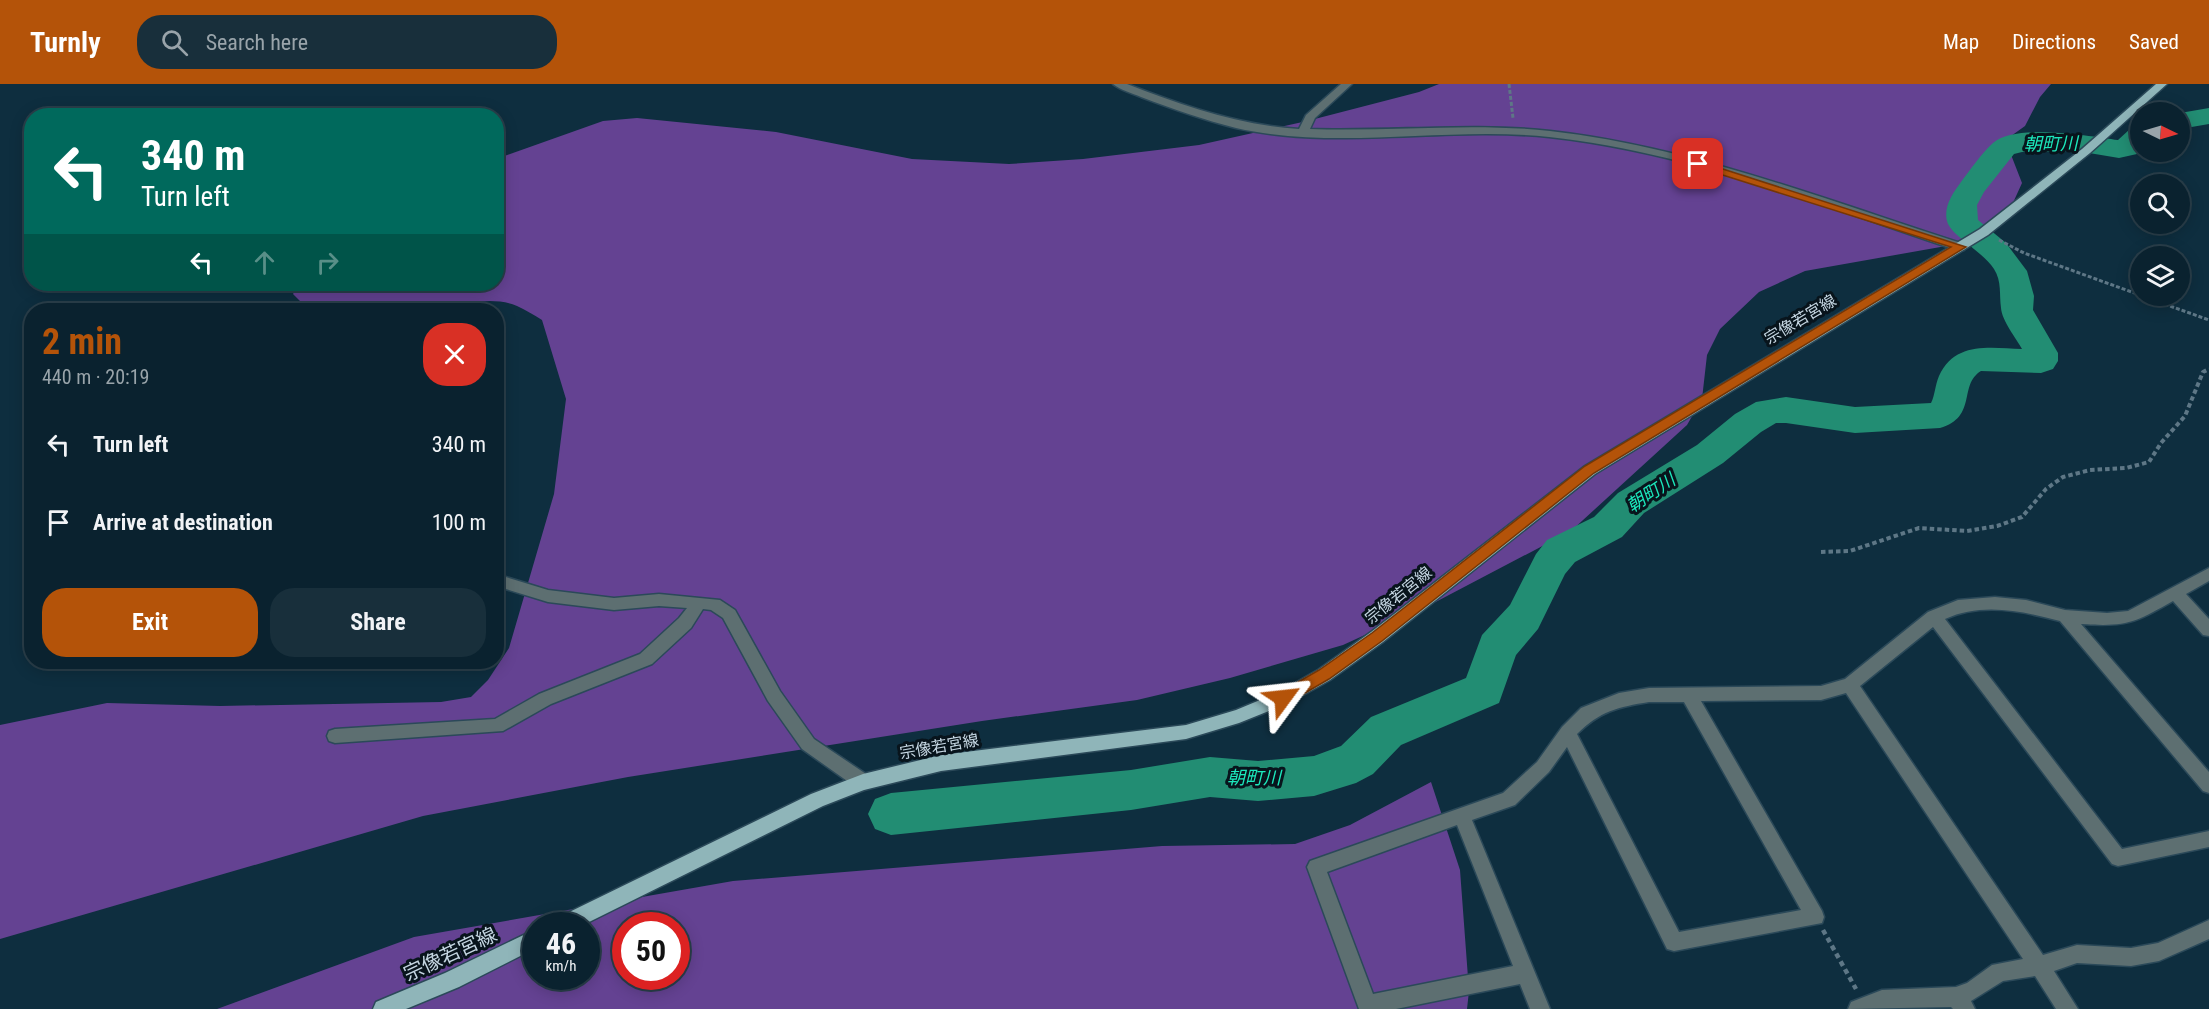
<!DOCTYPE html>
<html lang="en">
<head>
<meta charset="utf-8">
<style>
  :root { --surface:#0a222f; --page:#182f3b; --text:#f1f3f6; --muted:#99a4aa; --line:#2a3f4b; --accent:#b45309 }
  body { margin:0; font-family:"Roboto Condensed","Noto Sans JP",sans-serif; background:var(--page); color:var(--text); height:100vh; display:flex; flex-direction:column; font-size:22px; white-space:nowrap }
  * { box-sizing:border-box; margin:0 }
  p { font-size:20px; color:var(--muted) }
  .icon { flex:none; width:33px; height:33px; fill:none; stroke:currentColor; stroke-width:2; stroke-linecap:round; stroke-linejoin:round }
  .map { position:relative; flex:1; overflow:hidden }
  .details { position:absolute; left:24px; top:219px; width:480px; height:366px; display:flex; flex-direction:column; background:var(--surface); border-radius:24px; box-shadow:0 3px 15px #0003,0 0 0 2px var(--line) }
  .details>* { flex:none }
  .hud { position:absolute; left:24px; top:24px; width:480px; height:183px; border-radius:24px; box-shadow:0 3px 15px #0003,0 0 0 2px var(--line); background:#00695c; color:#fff; overflow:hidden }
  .needle { width:39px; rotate:95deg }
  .controls { position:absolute; left:2130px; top:18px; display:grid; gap:12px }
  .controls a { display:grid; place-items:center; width:60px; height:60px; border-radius:50%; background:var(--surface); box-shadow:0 3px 15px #0003,0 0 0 2px var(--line); font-size:30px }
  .speed { position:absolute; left:522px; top:828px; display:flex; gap:12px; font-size:30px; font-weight:700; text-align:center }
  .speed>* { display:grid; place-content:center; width:78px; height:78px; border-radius:50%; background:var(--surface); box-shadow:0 3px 15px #0003,0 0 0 2px var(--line); line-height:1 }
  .speed small { font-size:15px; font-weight:400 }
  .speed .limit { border:9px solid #d22; background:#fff; color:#111 }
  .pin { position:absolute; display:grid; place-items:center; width:51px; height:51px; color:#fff; margin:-26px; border-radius:12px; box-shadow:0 3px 9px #0006 }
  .me { position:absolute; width:66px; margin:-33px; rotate:60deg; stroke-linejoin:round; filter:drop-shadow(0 0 4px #0008) }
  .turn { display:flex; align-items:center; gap:21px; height:126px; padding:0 18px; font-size:27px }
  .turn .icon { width:78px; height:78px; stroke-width:2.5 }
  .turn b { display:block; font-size:42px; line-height:51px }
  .lanes { display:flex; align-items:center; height:57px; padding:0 18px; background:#0003; justify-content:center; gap:30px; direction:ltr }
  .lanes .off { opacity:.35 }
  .round { display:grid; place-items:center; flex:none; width:63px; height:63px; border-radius:24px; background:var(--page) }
  .overview { display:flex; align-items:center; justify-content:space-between; height:102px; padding:0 18px }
  h1 { font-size:36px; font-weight:700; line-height:45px; color:var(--accent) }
  .primary-button { display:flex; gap:12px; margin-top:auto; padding:12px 18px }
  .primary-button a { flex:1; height:69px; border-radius:24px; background:var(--accent); color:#fff; font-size:24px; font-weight:700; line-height:69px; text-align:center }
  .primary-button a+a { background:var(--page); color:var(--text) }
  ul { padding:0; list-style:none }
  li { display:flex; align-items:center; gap:18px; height:78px; padding:0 18px }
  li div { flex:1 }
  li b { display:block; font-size:22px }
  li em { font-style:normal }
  header { display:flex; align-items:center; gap:36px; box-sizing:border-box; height:84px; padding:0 30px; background:var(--accent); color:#fff }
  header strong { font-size:28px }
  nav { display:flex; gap:33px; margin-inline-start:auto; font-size:21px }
  .search { width:420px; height:54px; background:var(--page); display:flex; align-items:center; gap:15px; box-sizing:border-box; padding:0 21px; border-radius:24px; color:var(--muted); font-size:22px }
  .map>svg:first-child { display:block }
  .forest { fill:#644292; fill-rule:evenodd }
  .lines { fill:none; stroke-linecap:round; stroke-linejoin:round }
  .river { fill:#228d73; fill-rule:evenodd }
  .minor-casing { stroke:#2b4959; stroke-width:3 }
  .major-casing { stroke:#2b4959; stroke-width:3 }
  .path-far2 { stroke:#5e7786; stroke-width:3; stroke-dasharray:4 2; stroke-linecap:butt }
  .path-far1 { stroke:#5e7786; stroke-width:4; stroke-dasharray:4.5 3; stroke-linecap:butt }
  .path { stroke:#5e7786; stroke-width:4.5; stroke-dasharray:5 4; stroke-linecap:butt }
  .minor { fill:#5d6f71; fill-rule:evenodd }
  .major { fill:#8fb5b9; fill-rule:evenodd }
  .route { fill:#b45309; stroke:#753606; stroke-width:1.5 }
  .labels { text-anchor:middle; stroke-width:6; stroke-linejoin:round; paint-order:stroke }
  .street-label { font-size:16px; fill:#c5d6e2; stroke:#08141c }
  .water-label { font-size:18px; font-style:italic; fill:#1ce8bc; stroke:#08141c }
  .near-street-label { font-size:20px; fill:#c5d6e2; stroke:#08141c }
</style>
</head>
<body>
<header>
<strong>Turnly</strong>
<div class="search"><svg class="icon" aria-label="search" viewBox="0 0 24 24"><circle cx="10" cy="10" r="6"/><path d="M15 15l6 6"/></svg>Search here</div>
<nav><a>Map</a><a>Directions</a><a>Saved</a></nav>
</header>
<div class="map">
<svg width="2209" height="925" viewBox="0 0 2209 925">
  <rect width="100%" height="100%" fill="#0e2e3f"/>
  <path class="forest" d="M 1439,0 L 2051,0 L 2040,13 L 2025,42 L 2011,52 L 2008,63 L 2022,99 L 2012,121 L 1984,148 L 1980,156 L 1805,187 L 1759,208 L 1720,245 L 1707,271 L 1702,315 L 1687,341 L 1571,447 L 1428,522 L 1343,561 L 1230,594 L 1137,616 L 982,637 L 628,693 L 423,732 L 0,855 L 0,641 L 107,619 L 220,622 L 441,618 L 471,613 L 488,596 L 509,564 L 554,410 L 566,315 L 542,236 C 534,231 526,226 517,222 C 486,209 447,226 416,226 C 380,227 344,222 309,219 L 300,217 L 293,210 L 299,200 L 496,200 L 496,75 L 603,37 L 637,34 L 776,48 L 912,75 L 1009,80 L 1083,75 L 1199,61 L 1307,37 L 1419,8 Z
    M 1431,698 L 1460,786 L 1469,907 L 1467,925 L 217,925 L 414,853 L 733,797 L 1162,762 L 1295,760 L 1350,741 ZM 536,842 L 586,842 L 586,892 L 536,892 ZM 626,842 L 676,842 L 676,892 L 626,892 Z"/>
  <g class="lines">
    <path class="river" d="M 2209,24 L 2209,40 L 2180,45 L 2180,29 Z
      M 2140,42 L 2140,67 L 2137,70 L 2119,74 L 2077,67 L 2022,68 L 2014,70 L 1984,108 L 1977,121 L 1978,136 L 2006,159 L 2027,187 L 2034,212 L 2033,226 L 2058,269 L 2058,277 L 2053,285 L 2041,289 L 1981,287 C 1958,301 1978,333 1940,344 L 1855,349 L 1786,339 L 1776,339 L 1761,348 L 1723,379 L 1644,429 L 1622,453 L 1575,478 L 1565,490 L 1538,545 L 1516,571 L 1499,619 L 1401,661 L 1373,690 L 1356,699 L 1314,712 L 1258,717 L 1210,713 L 1131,726 L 891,751 L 875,745 L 868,730 L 875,715 L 891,709 L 1131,686 L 1210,673 L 1258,677 L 1314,672 L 1341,662 L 1371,633 L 1466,594 L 1482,551 L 1510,521 L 1536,470 L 1547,456 L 1594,433 L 1618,409 L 1697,361 L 1735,330 L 1756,318 L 1786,313 L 1855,323 L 1931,319 C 1935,311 1935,301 1939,292 C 1955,257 1990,264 2022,265 C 2016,254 2002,237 2001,224 C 1999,210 2002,198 1994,185 C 1984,169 1954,153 1948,140 C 1942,125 1952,110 1961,98 C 1970,86 1981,70 1993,59 C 2015,39 2090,52 2118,56 L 2130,45 Z"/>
    <g class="minor-casing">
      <path id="minor" d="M 1113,0 L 1127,0 C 1184,22 1238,41 1299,45 L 1306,31 L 1341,0 L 1352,0 L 1315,34 L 1310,45 C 1390,48 1470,38 1550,47 C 1692,63 1829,117 1964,160 L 1966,163 L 1964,166 L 1956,166 C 1823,122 1689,68 1549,53 C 1446,42 1338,67 1236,44 C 1204,36 1173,25 1141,13 C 1132,9 1120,6 1113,0 Z
        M 2209,484 L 2209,497 L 2186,510 L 2209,535 L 2209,552 L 2203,551 L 2173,517 C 2134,539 2127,543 2081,540 L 2209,688 L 2209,709 L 2203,707 L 2060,537 C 2022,527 1982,518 1945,535 L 2122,765 L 2209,747 L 2209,763 L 2118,782 L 2112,780 L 1933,543 L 1860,602 L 2043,871 L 2077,861 L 2131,864 L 2158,859 L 2209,836 L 2209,855 L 2159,877 L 2131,882 L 2077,879 L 2054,887 L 2078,925 L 2056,925 L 2035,892 L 2003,897 L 1971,917 L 1975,925 L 1953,925 L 1951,923 L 1848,925 L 1851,918 L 1882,906 L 1956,903 L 1967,899 L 1992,881 L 2023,875 L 1846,609 L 1821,616 L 1701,617 L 1822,827 L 1824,833 L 1822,839 L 1674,867 L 1667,865 L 1567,663 L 1549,688 L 1515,721 L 1472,736 L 1550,925 L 1530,925 L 1520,900 L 1396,925 L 1359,925 L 1307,783 L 1310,777 L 1503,709 L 1537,678 L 1562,643 L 1581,624 L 1619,609 L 1649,604 L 1821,602 L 1845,595 L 1928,528 L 1958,516 L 1995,513 L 2026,516 L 2065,526 L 2107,529 L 2128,527 ZM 1649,618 L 1684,618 L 1801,826 L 1679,848 L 1577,650 C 1600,627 1618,623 1649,618 ZM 1457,741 L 1513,882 L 1373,910 L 1327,788 Z
        M 496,490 L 548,506 L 614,514 L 659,510 L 720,516 L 735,526 L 780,607 L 814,655 L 869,692 L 872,698 L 869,704 L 863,706 L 857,704 L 802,665 L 768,617 L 723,534 L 711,526 L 703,525 L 691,544 L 652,580 L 551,620 L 503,647 L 335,659 L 329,657 L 327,652 L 329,647 L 335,645 L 495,635 L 539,610 L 640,570 L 679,534 L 687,524 L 659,522 L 614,526 L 548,518 L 496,502 Z"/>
    </g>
    <g class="major-casing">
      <path id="major" d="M 2156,0 L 2167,0 L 2090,69 L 1988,151 L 1595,390 L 1383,558 L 1330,596 L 1289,619 L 1239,639 L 1186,655 L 941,687 L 864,706 L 823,722 L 581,842 L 551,842 L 553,836 L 811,710 L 863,690 L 941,671 L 1186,641 L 1236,626 L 1277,609 L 1318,586 L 1371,548 L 1585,382 L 1980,145 L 2082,65 Z
        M 536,845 L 536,864 L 459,903 L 406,925 L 373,925 L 376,918 L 445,889 Z"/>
    </g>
    <path class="path-far2" d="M 1509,0 L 1513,34
      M 1999,156 L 2024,169 L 2140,211
      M 2142,212 L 2209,236"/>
    <path class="path-far1" d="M 1821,468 L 1850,467 L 1919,444 L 1967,447 L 1997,442 L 2022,433 L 2046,405 L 2063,393 L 2090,386 L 2126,384 L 2149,378 L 2161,359 L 2185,332 L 2203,288 L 2209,285"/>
    <path class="path" d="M 1823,846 L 1856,905"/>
    <use href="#minor" class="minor"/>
    <use href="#major" class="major"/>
  </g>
  <path class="route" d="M 1694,78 L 1701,78 L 1966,163 L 1594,389 L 1382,557 L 1329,595 L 1288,619 L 1277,619 L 1275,614 L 1277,610 L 1319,586 L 1372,549 L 1585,382 L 1951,163 L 1694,82 Z"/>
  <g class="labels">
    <g class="street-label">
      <text transform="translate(1800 235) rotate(-31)" y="6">宗像若宮線</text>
      <text transform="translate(1398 511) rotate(-39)" y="6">宗像若宮線</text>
      <text transform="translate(939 662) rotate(-10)" y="6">宗像若宮線</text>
    </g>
    <g class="water-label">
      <text transform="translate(2051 60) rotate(-1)" y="6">朝町川</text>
      <text transform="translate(1651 409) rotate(-34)" y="6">朝町川</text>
      <text x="1254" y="700">朝町川</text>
    </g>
    <g class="near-street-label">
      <text transform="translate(450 870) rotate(-25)" y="7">宗像若宮線</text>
    </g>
  </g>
</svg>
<div class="controls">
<a><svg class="needle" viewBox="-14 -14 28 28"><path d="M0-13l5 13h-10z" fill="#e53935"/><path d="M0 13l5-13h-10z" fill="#99a4aa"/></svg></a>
<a><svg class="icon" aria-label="search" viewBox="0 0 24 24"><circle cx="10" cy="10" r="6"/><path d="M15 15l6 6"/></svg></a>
<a><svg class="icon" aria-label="layers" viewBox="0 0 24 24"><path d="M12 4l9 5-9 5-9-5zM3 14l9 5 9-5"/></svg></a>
</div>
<div class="speed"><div>46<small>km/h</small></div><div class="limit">50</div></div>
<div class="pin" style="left:1698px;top:80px;background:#d93025"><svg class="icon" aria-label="arrive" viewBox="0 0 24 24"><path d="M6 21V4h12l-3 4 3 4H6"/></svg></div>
<svg class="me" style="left:1283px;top:614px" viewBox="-20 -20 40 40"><path d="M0-17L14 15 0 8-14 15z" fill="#b45309" stroke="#fff" stroke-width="4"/></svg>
<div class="hud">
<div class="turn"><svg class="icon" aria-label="left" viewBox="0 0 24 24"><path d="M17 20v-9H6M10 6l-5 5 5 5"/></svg><div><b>340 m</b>Turn left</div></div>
<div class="lanes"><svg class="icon" aria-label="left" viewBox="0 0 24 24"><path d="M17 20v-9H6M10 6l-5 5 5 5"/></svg><svg class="icon off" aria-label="ahead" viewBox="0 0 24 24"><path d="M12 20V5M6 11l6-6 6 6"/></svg><svg class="icon off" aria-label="right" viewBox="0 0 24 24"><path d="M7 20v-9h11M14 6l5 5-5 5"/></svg></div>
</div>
<section class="details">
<div class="overview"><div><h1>2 min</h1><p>440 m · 20:19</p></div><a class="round" style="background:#d93025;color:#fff"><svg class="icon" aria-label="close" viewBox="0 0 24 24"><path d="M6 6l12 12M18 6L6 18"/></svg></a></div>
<ul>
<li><svg class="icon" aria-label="left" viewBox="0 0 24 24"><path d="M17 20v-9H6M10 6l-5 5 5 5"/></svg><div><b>Turn left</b></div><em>340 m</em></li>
<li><svg class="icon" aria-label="arrive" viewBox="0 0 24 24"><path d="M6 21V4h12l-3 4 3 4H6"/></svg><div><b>Arrive at destination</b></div><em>100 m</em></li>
</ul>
<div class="primary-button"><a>Exit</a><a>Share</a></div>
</section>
</div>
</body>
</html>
